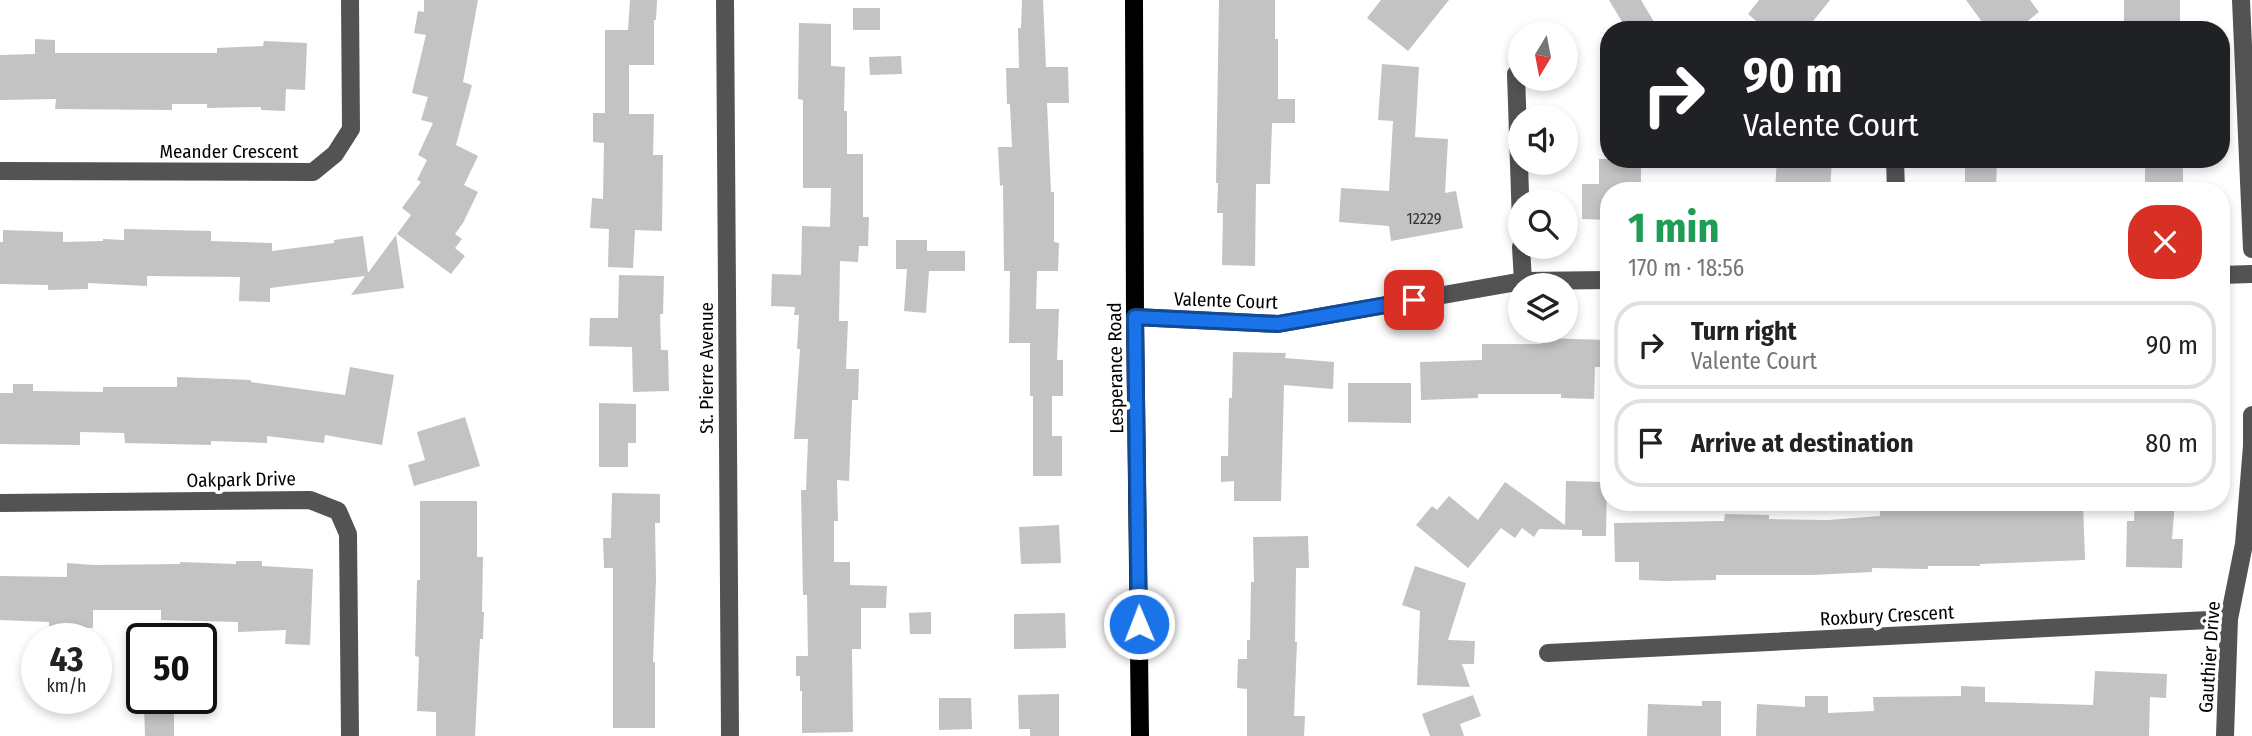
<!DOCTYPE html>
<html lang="en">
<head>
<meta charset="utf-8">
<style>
  :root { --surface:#fff; --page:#f2f2f2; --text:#222; --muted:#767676; --line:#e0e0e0 }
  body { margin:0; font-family:"Fira Sans Condensed",sans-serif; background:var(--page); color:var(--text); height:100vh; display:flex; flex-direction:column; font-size:26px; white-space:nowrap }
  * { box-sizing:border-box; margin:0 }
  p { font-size:23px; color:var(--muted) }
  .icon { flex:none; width:38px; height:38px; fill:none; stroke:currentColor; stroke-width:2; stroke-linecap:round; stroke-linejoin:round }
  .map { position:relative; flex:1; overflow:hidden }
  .sheet { position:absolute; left:1600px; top:182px; width:630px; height:329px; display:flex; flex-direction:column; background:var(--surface); border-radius:28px; box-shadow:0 4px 10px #0003 }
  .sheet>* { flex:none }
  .top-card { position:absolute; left:1600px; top:21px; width:630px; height:147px; border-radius:28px; box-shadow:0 4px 10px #0003; background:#202124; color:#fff; overflow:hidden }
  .needle { width:46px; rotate:190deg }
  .fabs { position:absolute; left:1508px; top:21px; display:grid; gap:14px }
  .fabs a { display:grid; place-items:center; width:70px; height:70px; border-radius:50%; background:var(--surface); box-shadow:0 4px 10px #0003; font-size:35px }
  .speed { position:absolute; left:21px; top:623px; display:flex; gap:14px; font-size:35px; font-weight:700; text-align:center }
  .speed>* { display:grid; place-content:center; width:91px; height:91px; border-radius:50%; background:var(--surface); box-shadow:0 4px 10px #0003; line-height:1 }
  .speed small { font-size:18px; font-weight:400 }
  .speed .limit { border:4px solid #111; border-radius:10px; background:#fff; color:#111 }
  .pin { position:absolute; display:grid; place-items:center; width:60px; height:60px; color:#fff; margin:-30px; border-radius:14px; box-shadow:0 4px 10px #0006 }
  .me { position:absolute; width:77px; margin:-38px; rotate:359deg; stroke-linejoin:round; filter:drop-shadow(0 0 5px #0008) }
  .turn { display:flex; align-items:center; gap:24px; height:147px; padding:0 28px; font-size:32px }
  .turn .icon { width:91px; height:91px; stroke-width:2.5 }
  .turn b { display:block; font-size:49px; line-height:60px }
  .round { display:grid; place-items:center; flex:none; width:74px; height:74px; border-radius:28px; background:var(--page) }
  .headline { display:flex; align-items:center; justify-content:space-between; height:119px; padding:0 28px }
  h1 { font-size:42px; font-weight:700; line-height:52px; color:#1e9e55 }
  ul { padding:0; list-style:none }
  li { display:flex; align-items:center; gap:21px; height:88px; margin:0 14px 10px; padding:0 14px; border:4px solid var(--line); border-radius:28px }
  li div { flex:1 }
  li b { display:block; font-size:26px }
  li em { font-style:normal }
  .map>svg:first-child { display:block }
  .building { fill:#c3c3c3 }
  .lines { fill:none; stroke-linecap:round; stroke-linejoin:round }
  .minor { stroke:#535353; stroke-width:18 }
  .major { stroke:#000; stroke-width:18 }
  .route-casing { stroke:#114b97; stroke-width:18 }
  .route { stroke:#1a73e8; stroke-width:12 }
  .labels { text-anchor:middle; stroke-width:7; stroke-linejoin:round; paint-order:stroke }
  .number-label { font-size:16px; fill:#313131 }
  .street-label { font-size:19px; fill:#000; stroke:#fff }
</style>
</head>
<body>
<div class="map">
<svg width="2252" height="736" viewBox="0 0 2252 736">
  <rect width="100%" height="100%" fill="#fff"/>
  <path class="building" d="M 424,0 L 478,0 L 463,82 L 472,85 L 456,145 L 478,156 L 464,185 L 478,192 L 463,223 L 455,234 L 462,239 L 455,248 L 465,256 L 451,274 L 397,234 L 411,215 L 402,208 L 421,182 L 417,180 L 427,160 L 418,155 L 433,123 L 421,120 L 428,97 L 412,93 L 426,35 L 414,33 L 418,11 L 424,12 Z
    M 630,0 L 657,0 L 656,20 L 654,20 L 654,65 L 629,65 L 629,114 L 654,114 L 653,155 L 663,155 L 662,231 L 635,230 L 633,268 L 608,267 L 609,229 L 590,228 L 592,198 L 603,199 L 604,143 L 593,142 L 593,113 L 605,113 L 605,30 L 628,30 Z
    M 1022,0 L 1043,0 L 1046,67 L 1068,67 L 1069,103 L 1047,103 L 1051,192 L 1054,192 L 1054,242 L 1059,243 L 1058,271 L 1037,271 L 1036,309 L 1059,309 L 1057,360 L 1063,360 L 1063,396 L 1052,396 L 1052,436 L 1062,436 L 1062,476 L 1033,476 L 1033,396 L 1030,396 L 1030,343 L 1009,343 L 1010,271 L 1004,271 L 1003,185 L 1000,186 L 998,147 L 1012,147 L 1010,104 L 1007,104 L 1006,68 L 1019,68 L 1018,28 L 1021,28 Z
    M 1219,0 L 1275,0 L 1275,39 L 1278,39 L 1278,99 L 1295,99 L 1295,123 L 1272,123 L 1270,184 L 1256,184 L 1255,266 L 1222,265 L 1223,213 L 1217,213 L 1218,183 L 1216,183 Z
    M 1381,0 L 1449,0 L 1408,51 L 1367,18 Z
    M 1609,0 L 1641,0 L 1659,30 L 1627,30 Z
    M 1759,0 L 1830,0 L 1806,30 L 1767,30 L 1748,14 Z
    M 1966,0 L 2030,0 L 2039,12 L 2016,30 L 1988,30 Z
    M 2124,0 L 2180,0 L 2180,27 L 2124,26 Z
    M 853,8 L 880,8 L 880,30 L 853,30 Z
    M 799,23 L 831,24 L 831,66 L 845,67 L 844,111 L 847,111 L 847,154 L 863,154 L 863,217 L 869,217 L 868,246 L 859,246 L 858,262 L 840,261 L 839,321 L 848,321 L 846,369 L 859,369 L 858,400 L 852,400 L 849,481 L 837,480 L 838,521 L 834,521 L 834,562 L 850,562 L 850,585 L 887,586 L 886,608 L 861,608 L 861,649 L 852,649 L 853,732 L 802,733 L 802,691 L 800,691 L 800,676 L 796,676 L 796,656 L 808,656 L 807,595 L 803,595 L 801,490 L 806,490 L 808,439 L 794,439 L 800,349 L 797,349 L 799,315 L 794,315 L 795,307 L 771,306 L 772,274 L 801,275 L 802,226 L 830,227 L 831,188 L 803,188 L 803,100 L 798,99 Z
    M 35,39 L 55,40 L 55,53 L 217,53 L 217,48 L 263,46 L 264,41 L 307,43 L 305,90 L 286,89 L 285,111 L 261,110 L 261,107 L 207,108 L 207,104 L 172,104 L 172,110 L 55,109 L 56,99 L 0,100 L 0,55 L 35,54 Z
    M 901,56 L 902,74 L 870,75 L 869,57 Z
    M 1382,64 L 1419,67 L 1415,137 L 1448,139 L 1445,193 L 1456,191 L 1463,228 L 1391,241 L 1389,226 L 1339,222 L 1341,188 L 1389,191 L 1393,121 L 1378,120 Z
    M 1599,159 L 1641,159 L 1641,191 L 1608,191 L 1608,220 L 1582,219 L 1582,184 L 1599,184 Z
    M 1777,159 L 1832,159 L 1830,191 L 1775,191 Z
    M 1965,159 L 1997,159 L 1996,191 L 1965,191 Z
    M 2145,159 L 2183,159 L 2183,191 L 2145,191 Z
    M 124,229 L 211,231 L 211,241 L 272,243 L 272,251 L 334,243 L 334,240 L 363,236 L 368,273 L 396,235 L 404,288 L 351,295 L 365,276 L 270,288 L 270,302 L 239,301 L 240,277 L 147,276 L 147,286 L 88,283 L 88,289 L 48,290 L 48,285 L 0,284 L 0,242 L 3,242 L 3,230 L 63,232 L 63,242 L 103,241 L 103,239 L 124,240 Z
    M 896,240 L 927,240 L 927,251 L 965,251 L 965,271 L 929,271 L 926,313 L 904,311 L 907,269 L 896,269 Z
    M 619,275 L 664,276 L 663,314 L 660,314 L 661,350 L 668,350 L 669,391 L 633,392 L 632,347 L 589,346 L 590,318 L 618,318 Z
    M 1542,338 L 1608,340 L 1608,367 L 1595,367 L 1594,399 L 1561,398 L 1561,394 L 1478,394 L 1478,398 L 1421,400 L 1420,362 L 1482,360 L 1482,344 L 1541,344 Z
    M 1233,352 L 1286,353 L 1285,358 L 1334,362 L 1333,389 L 1284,385 L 1281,501 L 1234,501 L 1234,481 L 1221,482 L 1221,456 L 1228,456 L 1229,398 L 1232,398 Z
    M 350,367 L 394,375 L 382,445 L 325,435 L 324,443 L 267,436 L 267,443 L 211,441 L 211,445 L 125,443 L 124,433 L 80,432 L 80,445 L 0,444 L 0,393 L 13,393 L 13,384 L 33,384 L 33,391 L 103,392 L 103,387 L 177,387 L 177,377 L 251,380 L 251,382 L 345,395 Z
    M 1348,383 L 1411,383 L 1411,423 L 1348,422 Z
    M 599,403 L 636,404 L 636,443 L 628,443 L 628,467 L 599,467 Z
    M 465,417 L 480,466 L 414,486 L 408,465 L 425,460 L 417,432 Z
    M 1566,481 L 1607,482 L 1606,536 L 1582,536 L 1582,530 L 1539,529 L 1534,537 L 1522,528 L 1515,538 L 1501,528 L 1468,568 L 1416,525 L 1432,506 L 1437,510 L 1449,496 L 1478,520 L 1505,482 L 1565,525 Z
    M 612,493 L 660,494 L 660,523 L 655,523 L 656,579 L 653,662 L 655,662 L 655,728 L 613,728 L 613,568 L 604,568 L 603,538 L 611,538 Z
    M 420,501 L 477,501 L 477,557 L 483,557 L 482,612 L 484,612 L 483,639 L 480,639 L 475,736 L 436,736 L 436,712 L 417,711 L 419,657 L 415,656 L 417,580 L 420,580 Z
    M 1997,502 L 2032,502 L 2032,505 L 2083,503 L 2085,560 L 1980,564 L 1980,566 L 1928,566 L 1928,569 L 1872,568 L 1872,572 L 1813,575 L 1716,575 L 1716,580 L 1664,581 L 1639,580 L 1639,562 L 1615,562 L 1614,523 L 1724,521 L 1725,514 L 1769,515 L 1769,519 L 1828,520 L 1880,516 L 1880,508 L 1997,507 Z
    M 2135,502 L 2175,502 L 2172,539 L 2183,539 L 2182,568 L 2126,567 L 2127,521 L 2134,521 Z
    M 1059,525 L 1061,563 L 1021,564 L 1019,527 Z
    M 1308,536 L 1309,568 L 1296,568 L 1295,642 L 1297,642 L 1294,716 L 1305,716 L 1304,736 L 1247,736 L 1247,689 L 1237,688 L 1238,659 L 1247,659 L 1247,640 L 1250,640 L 1251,582 L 1254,582 L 1253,537 Z
    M 236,561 L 262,561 L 262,566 L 313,569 L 310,645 L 285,644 L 286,630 L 238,632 L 238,622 L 161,620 L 161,610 L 93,610 L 93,628 L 49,627 L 49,622 L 0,620 L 0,576 L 67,577 L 67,563 L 94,565 L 180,564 L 180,562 L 236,564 Z
    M 1415,566 L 1466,583 L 1448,640 L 1475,641 L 1474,664 L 1462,664 L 1470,687 L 1417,685 L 1420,611 L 1402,605 Z
    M 931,612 L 931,634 L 910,634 L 909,613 Z
    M 1065,613 L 1066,648 L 1014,649 L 1014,614 Z
    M 2095,671 L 2167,674 L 2166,698 L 2150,697 L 2149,736 L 1756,736 L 1757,704 L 1805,707 L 1805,696 L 1828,696 L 1828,713 L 1874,711 L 1873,697 L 1961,696 L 1961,686 L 1985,687 L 1985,702 L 2093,705 Z
    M 1059,694 L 1059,736 L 1030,736 L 1030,729 L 1019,729 L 1018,695 Z
    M 1473,695 L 1481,716 L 1460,724 L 1464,736 L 1430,736 L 1422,714 Z
    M 939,698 L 971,698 L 972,729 L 939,730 Z
    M 1702,701 L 1721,701 L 1721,736 L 1647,736 L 1648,704 L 1702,706 Z
    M 144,704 L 174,705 L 174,736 L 145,736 Z"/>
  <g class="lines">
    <path class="minor" d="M 725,0 L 730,736
      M 2241,0 L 2252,249
      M 1516,74 L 1521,224
      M 1895,159 L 1896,191
      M 0,171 L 313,172 L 335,154 L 351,129 L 350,0
      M 1521,247 L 1523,281
      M 2221,275 L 2252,274
      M 1135,317 L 1278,324 L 1523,281 L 1608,280
      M 0,503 L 310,500 L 338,511 L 348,534 L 350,736
      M 1548,653 L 2229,619
      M 2225,736 L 2229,619 L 2244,544 L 2252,446 L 2252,415"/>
    <path class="major" d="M 1134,0 L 1135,317 L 1140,736"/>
  </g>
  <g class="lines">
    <g class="route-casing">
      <path id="route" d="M 1139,624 L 1135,317 L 1278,324 L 1414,300"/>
    </g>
    <use href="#route" class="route"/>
  </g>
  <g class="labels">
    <g class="number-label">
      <text x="1424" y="224">12229</text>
    </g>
    <g class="street-label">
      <text x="229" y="158">Meander Crescent</text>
      <text transform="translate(1226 300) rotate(2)" y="7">Valente Court</text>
      <text transform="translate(706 368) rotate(-90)" y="7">St. Pierre Avenue</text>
      <text transform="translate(1115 368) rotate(-91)" y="7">Lesperance Road</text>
      <text transform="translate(241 479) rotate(-1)" y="7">Oakpark Drive</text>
      <text transform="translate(1887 615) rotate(-3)" y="7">Roxbury Crescent</text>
      <text transform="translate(2209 657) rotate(-86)" y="7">Gauthier Drive</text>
    </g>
  </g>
</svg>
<div class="fabs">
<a><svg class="needle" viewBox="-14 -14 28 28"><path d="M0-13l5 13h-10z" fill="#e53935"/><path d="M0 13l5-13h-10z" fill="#767676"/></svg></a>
<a><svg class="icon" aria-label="sound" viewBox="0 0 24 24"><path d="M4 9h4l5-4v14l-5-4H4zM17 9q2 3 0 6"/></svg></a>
<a><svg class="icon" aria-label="search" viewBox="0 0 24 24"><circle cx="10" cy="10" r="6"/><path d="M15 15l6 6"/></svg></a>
<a><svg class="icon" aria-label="layers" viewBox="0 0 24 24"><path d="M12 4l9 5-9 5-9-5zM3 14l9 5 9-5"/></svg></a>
</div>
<div class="speed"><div>43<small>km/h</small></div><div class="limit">50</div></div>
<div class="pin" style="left:1414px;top:300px;background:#d93025"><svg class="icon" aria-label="arrive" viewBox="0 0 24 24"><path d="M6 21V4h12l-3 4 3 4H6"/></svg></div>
<svg class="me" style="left:1139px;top:624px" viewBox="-20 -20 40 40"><circle r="17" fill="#1a73e8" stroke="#fff" stroke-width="3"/><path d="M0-11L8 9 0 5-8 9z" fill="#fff"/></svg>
<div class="top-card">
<div class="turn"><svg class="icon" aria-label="right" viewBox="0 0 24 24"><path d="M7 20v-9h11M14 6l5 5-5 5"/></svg><div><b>90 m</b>Valente Court</div></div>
</div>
<section class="sheet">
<div class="headline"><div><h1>1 min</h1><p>170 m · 18:56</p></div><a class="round" style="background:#d93025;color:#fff"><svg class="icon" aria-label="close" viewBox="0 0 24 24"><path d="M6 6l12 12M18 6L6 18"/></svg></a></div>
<ul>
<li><svg class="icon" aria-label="right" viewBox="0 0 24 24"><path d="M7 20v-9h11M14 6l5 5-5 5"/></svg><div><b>Turn right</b><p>Valente Court</p></div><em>90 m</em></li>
<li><svg class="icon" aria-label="arrive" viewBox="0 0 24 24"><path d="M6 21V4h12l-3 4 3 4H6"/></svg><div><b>Arrive at destination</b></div><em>80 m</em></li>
</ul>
</section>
</div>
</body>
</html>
